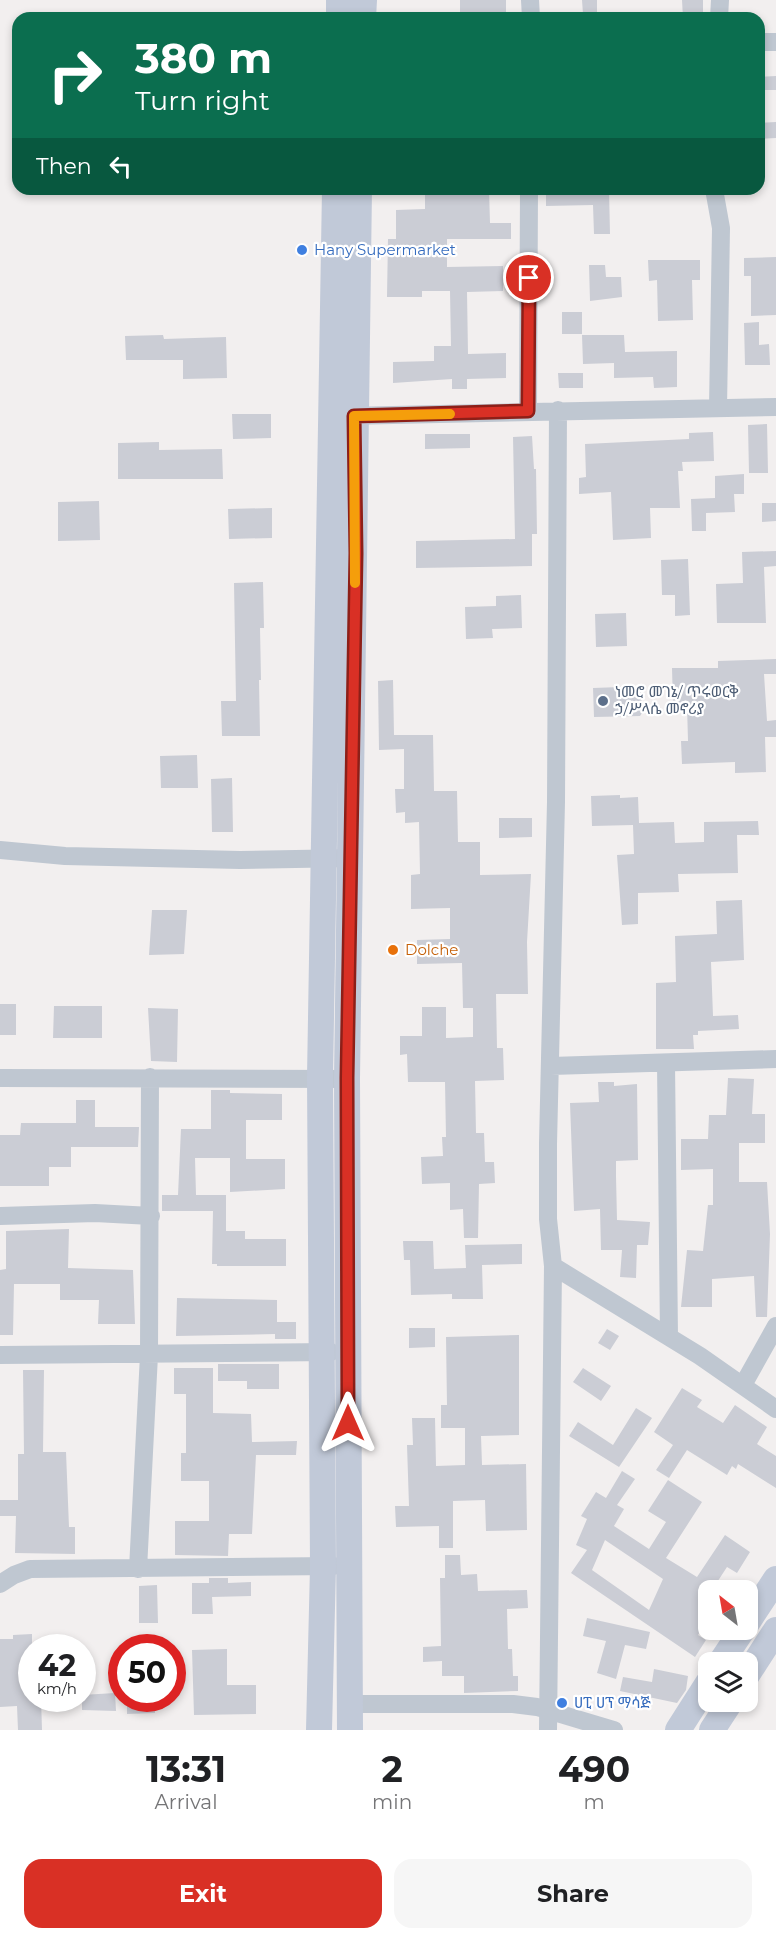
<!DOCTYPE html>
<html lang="en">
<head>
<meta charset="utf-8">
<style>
  :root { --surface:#fff; --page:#f6f6f6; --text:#202124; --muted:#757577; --accent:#d93025 }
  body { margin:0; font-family:Montserrat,"Noto Sans Ethiopic",sans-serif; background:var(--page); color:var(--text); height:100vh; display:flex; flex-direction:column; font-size:22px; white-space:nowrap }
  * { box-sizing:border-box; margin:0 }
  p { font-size:20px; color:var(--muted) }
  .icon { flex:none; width:33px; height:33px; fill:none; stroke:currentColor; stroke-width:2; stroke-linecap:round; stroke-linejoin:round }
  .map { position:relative; height:1730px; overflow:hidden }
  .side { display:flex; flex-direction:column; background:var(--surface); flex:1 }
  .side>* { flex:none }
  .guide { position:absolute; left:12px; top:12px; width:753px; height:183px; border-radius:18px; box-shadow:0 3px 9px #0003; background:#0b6e4f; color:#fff; overflow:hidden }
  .needle { width:39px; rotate:329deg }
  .controls { position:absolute; left:698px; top:1580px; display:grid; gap:12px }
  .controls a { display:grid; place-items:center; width:60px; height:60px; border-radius:12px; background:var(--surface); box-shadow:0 3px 9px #0003; font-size:30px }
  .speed { position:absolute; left:18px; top:1634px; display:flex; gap:12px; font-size:30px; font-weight:700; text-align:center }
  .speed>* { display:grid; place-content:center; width:78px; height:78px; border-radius:50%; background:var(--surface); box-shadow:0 3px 9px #0003; line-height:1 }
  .speed small { font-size:15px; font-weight:400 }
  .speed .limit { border:9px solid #d22; background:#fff; color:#111 }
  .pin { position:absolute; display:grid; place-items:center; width:51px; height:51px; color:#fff; margin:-26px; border:3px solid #fff; border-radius:50%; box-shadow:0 2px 6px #0007 }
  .me { position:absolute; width:66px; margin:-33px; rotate:0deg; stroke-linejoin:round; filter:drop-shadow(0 0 4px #0008) }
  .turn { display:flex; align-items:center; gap:21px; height:126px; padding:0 24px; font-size:27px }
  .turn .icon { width:78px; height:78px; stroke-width:2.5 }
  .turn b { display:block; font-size:42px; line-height:51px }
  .then { display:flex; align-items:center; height:57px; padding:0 24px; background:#0003; gap:12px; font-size:22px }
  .eta { display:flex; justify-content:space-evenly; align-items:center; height:102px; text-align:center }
  .eta b { font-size:36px; font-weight:700; line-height:42px }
  .button { display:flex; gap:12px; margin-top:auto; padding:12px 24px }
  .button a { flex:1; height:69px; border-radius:18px; background:var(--accent); color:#fff; font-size:24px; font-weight:700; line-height:69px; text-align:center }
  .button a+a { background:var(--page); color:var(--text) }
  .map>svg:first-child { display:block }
  .building { fill:#cbcdd5; fill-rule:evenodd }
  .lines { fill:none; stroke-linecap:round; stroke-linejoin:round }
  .minor { stroke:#bfc7d1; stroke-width:18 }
  .secondary { stroke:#c1c9d8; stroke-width:26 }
  .route-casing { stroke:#8d1f18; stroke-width:15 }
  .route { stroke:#d93025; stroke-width:10 }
  .slow { stroke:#f59e0b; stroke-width:10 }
  .shop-dot { fill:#3f7fe0; stroke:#fff; stroke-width:2 }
  .service-dot { fill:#5c6f8a; stroke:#fff; stroke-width:2 }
  .food-dot { fill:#e8710a; stroke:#fff; stroke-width:2 }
  .labels { text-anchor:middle; stroke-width:4.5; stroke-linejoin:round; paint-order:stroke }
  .shop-label { font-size:15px; fill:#366cbe; stroke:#fff; text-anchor:start }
  .service-label { font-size:15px; fill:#4e5e75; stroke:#fff; text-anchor:start }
  .food-label { font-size:15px; fill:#c56008; stroke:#fff; text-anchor:start }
</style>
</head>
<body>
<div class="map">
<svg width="776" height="1730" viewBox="0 0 776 1730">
  <rect width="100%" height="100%" fill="#f2efef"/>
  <path class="building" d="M 460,0 L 506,0 L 506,18 L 460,18 Z
    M 582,0 L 597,0 L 597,13 L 583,14 Z
    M 682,0 L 703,0 L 703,18 L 683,18 Z
    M 776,76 L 776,90 L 759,90 L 759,77 Z
    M 776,122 L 776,138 L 759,139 L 759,123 Z
    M 425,189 L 489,189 L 490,223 L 511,223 L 511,239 L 447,239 L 447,267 L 503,266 L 503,291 L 467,292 L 468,354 L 506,353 L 506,378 L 467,379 L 467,389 L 452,389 L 452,379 L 393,383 L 393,362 L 434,361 L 434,346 L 451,346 L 450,291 L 422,291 L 422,297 L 387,297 L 388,239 L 396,239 L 396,210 L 425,209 Z
    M 546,189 L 609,189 L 610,234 L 594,234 L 593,205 L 546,206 Z
    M 776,257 L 776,315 L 751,316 L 751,276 L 744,276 L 744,258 Z
    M 648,260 L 700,260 L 700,280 L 692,280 L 693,320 L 658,321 L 657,280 L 649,281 Z
    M 589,265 L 605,265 L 606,277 L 621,277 L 622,297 L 590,301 Z
    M 562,312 L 582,312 L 582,334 L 562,334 Z
    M 759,322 L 759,345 L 769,344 L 770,365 L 745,365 L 744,323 Z
    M 163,335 L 164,339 L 226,337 L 227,378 L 183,379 L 183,360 L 126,360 L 125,336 Z
    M 582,335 L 624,335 L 625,352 L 677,351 L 677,387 L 654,388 L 653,377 L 614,378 L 614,363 L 583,364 Z
    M 558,373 L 583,373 L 583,388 L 559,388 Z
    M 232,414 L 271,414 L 271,438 L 233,439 Z
    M 767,424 L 768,473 L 749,473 L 748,425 Z
    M 713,432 L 714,461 L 682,462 L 683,471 L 678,471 L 680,508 L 650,508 L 651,538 L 613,540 L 611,492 L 579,494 L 579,478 L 586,477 L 585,444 L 689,439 L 689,433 Z
    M 425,434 L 470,434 L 470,448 L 425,449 Z
    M 532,436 L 534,469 L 536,469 L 537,534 L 532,534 L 532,566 L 416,568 L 416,541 L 515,539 L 513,437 Z
    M 159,442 L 159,450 L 222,449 L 223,479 L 118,479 L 118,443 Z
    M 744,474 L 744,494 L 734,494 L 735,512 L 706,513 L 706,531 L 692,531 L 691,499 L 715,498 L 715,476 Z
    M 99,501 L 100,540 L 58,541 L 58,502 Z
    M 762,503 L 776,503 L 776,521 L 762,522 Z
    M 272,508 L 272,538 L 229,539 L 228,509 Z
    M 776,551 L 776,566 L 764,567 L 766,623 L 717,623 L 716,584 L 743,583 L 742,552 Z
    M 688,559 L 690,615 L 675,616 L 675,595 L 662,595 L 661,560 Z
    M 263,582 L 264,628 L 260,628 L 261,680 L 259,680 L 260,736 L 222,736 L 221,701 L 236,701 L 234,583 Z
    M 521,595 L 522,628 L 492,629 L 493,638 L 466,639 L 465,607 L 496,606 L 496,596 Z
    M 626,613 L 627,646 L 596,647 L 595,614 Z
    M 776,659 L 776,674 L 764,674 L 767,721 L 776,720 L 776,737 L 765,737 L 766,772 L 735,773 L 735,762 L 682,764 L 681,741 L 688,741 L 687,705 L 673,705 L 672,668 L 718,668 L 718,661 Z
    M 393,680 L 394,735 L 433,735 L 434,791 L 457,791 L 458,842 L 480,842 L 480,875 L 531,874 L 527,942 L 528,994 L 496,994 L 497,1048 L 503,1048 L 504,1080 L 475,1081 L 476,1133 L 484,1133 L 485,1162 L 494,1162 L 495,1183 L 479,1184 L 478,1238 L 464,1238 L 463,1209 L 450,1210 L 450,1183 L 422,1184 L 421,1157 L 443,1156 L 442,1137 L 446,1137 L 445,1082 L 408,1082 L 407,1054 L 400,1055 L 400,1036 L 422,1036 L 422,1007 L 446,1007 L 446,1038 L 473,1037 L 473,1008 L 463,1008 L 462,963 L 417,964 L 417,940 L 450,939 L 450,908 L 411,909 L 411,875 L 420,874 L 419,822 L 405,823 L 405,812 L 396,813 L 395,789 L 404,789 L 404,749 L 379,750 L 378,681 Z
    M 621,687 L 621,691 L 641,690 L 642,713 L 640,716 L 594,717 L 593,688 Z
    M 197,755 L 198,788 L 161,788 L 160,756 Z
    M 232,778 L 233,832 L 212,832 L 211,779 Z
    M 620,795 L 620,798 L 638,797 L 639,823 L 674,822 L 675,843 L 704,842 L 704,822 L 758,821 L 759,835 L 737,835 L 738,873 L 678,874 L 679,892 L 638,893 L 638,924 L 622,925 L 617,855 L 634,854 L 633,825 L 592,826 L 591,796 Z
    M 499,818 L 532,818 L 532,837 L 499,838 Z
    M 742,900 L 744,960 L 711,962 L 713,1016 L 738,1015 L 739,1029 L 698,1031 L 698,1035 L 693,1035 L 694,1049 L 656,1049 L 656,983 L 676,982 L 675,936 L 717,934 L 716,901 Z
    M 152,910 L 187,910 L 184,954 L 149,955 Z
    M 0,1004 L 16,1004 L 16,1035 L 0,1035 Z
    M 54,1006 L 102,1006 L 102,1038 L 53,1038 Z
    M 148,1008 L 178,1009 L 177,1062 L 151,1061 Z
    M 728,1078 L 754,1079 L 752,1114 L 765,1114 L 765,1143 L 739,1143 L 739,1182 L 767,1182 L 770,1234 L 767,1317 L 756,1317 L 754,1276 L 712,1279 L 712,1307 L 681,1307 L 687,1250 L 703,1251 L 708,1205 L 713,1205 L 713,1169 L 681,1170 L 681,1139 L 708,1139 L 709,1115 L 726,1115 Z
    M 598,1082 L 614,1082 L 614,1086 L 637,1084 L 638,1160 L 616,1161 L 616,1176 L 617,1220 L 650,1222 L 648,1245 L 637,1245 L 636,1278 L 620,1277 L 622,1250 L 601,1250 L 600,1209 L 574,1211 L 570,1103 L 599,1102 Z
    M 211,1090 L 230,1090 L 230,1093 L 282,1094 L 282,1120 L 246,1120 L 246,1159 L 285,1159 L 285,1189 L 230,1192 L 230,1158 L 195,1158 L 196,1195 L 226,1195 L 226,1231 L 245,1231 L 245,1239 L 286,1239 L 286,1266 L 217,1266 L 217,1264 L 212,1264 L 213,1211 L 162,1211 L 162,1195 L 178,1195 L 181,1129 L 211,1129 Z
    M 76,1100 L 95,1100 L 95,1127 L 139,1127 L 138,1147 L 71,1147 L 71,1167 L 49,1167 L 49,1186 L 0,1186 L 0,1135 L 20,1135 L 21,1123 L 76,1123 Z
    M 69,1229 L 68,1268 L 133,1270 L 135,1324 L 98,1324 L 99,1300 L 60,1300 L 60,1284 L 14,1284 L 13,1335 L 0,1335 L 0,1270 L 6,1269 L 6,1231 Z
    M 403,1241 L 433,1241 L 434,1269 L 466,1268 L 465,1245 L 522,1244 L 522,1264 L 482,1265 L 483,1299 L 452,1299 L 452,1294 L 411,1295 L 410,1260 L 404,1260 Z
    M 177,1298 L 277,1300 L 277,1322 L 296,1322 L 296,1339 L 275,1339 L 275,1334 L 176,1336 Z
    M 409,1328 L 435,1328 L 435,1347 L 409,1348 Z
    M 607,1329 L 619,1336 L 610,1350 L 598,1343 Z
    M 519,1335 L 519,1435 L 481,1436 L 482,1465 L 526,1464 L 527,1530 L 486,1531 L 485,1500 L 453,1501 L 453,1548 L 439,1548 L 439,1526 L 396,1527 L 395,1506 L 409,1506 L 407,1445 L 413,1445 L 412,1418 L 435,1418 L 436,1466 L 465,1465 L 465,1428 L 441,1428 L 441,1405 L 447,1405 L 446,1337 Z
    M 218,1364 L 279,1364 L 279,1389 L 247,1389 L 247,1381 L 218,1381 Z
    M 174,1368 L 213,1368 L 213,1413 L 251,1414 L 252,1442 L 297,1441 L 296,1455 L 256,1455 L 252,1534 L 229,1534 L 228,1556 L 175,1555 L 175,1521 L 209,1521 L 209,1481 L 181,1481 L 181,1453 L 186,1453 L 186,1394 L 174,1394 Z
    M 583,1368 L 611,1386 L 601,1401 L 573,1382 Z
    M 23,1370 L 44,1370 L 43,1452 L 66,1452 L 69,1527 L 75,1527 L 75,1554 L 15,1553 L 16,1516 L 0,1516 L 0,1500 L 18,1500 L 18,1454 L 24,1454 Z
    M 682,1388 L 702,1400 L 697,1407 L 723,1423 L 735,1405 L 767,1427 L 757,1444 L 776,1456 L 776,1488 L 738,1464 L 736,1469 L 732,1466 L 727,1475 L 687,1450 L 669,1478 L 656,1470 L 673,1445 L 654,1432 Z
    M 636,1408 L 652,1418 L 619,1467 L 569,1436 L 578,1422 L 613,1445 Z
    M 622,1471 L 635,1479 L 617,1505 L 624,1509 L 614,1526 L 649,1549 L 666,1522 L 648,1511 L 668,1480 L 702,1502 L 666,1558 L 697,1577 L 725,1535 L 750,1552 L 737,1573 L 727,1567 L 712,1590 L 708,1590 L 708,1618 L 698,1635 L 706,1640 L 695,1657 L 571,1573 L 587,1550 L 576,1545 L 587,1519 L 581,1516 L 596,1492 L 606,1498 ZM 605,1540 L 663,1579 L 649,1610 L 592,1570 Z
    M 445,1555 L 460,1555 L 461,1575 L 477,1574 L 478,1591 L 527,1590 L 528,1608 L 507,1609 L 508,1649 L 512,1649 L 513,1676 L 518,1676 L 518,1691 L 464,1693 L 464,1676 L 442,1676 L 442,1661 L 423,1662 L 423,1647 L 441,1646 L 440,1578 L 445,1578 Z
    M 209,1578 L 228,1578 L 228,1583 L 251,1582 L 251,1596 L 212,1597 L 213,1614 L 192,1614 L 192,1583 L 209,1583 Z
    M 157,1585 L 158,1623 L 139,1623 L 139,1586 Z
    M 587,1618 L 650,1632 L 646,1649 L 625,1645 L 616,1679 L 597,1673 L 606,1641 L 583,1636 Z
    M 32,1634 L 32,1698 L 41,1698 L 42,1730 L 18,1730 L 17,1706 L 0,1707 L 0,1639 L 13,1639 L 13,1635 Z
    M 227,1649 L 227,1685 L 256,1685 L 256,1714 L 194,1715 L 192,1650 Z
    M 654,1669 L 688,1676 L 686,1690 L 677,1703 L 620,1691 L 623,1677 L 652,1682 Z
    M 115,1693 L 116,1711 L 82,1710 L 82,1695 Z
    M 127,1698 L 155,1698 L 155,1713 L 127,1714 Z"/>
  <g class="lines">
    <path class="minor" d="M 530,0 L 531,18
      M 719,18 L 720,0
      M 759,42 L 776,42
      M 714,189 L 721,228 L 718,408
      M 528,411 L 529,189
      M 346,416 L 776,407
      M 0,850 L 65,856 L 240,860 L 351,858
      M 666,1063 L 669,1337
      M 551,1066 L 776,1059
      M 0,1078 L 347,1079
      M 0,1216 L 95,1213 L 151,1216
      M 553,1266 L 700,1356 L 776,1409
      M 0,1355 L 331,1352
      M 743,1385 L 776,1326
      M 138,1569 L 149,1355 L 150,1077
      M 0,1584 L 14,1575 L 30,1569 L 334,1566
      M 352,1704 L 513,1704 L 537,1707 L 614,1730
      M 548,1730 L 553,1266 L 548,1219 L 548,1144 L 556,802 L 558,410"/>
    <path class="secondary" d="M 339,18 L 339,0
      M 363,18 L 364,0
      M 747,1623 L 776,1579
      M 721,1662 L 743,1629
      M 747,1675 L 776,1630
      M 319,1730 L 323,1567 L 320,1077 L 335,189
      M 350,1730 L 347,1079 L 359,189
      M 678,1730 L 708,1683
      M 712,1730 L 731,1701"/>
  </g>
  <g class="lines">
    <g class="route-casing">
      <path id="route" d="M 348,1423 L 347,1078 L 356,553 L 354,416 L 528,411 L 529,278"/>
    </g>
    <use href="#route" class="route"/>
    <path class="slow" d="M 355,583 L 354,416 L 450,414"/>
  </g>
  <g class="shop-dot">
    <circle cx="302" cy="250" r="6"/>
    <circle cx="562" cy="1703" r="6"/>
  </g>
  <circle class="service-dot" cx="603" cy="701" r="6"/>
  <circle class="food-dot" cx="393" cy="950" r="6"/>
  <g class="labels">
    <g class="shop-label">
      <text x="314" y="255">Hany Supermarket</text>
      <text x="574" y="1708">ሀፒ ሀፕ ማሳጅ</text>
    </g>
    <g class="service-label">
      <text x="615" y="697">ነመሮ መገኔ/ ጥሩወርቅ<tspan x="615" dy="17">ኃ/ሥላሴ መኖሪያ</tspan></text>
    </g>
    <g class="food-label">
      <text x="405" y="955">Dolche</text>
    </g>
  </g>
</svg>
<div class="controls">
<a><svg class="needle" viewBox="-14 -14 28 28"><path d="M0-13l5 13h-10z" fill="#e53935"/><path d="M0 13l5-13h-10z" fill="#757577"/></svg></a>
<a><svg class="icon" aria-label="layers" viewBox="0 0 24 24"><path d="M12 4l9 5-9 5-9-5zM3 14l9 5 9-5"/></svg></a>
</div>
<div class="speed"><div>42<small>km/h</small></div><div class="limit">50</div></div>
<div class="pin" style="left:529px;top:278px;background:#d93025"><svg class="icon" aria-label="arrive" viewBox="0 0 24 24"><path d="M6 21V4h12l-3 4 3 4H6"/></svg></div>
<svg class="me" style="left:348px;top:1423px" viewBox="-20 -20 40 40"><path d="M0-17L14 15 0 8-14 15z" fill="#d93025" stroke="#fff" stroke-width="4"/></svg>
<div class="guide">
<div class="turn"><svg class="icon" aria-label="right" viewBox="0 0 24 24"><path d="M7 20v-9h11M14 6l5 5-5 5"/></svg><div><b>380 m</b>Turn right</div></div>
<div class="then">Then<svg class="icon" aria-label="left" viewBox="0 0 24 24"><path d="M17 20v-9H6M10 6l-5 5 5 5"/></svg></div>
</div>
</div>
<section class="side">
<div class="eta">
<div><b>13:31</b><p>Arrival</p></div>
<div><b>2</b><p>min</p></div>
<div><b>490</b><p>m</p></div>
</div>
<div class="button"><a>Exit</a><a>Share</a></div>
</section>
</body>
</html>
